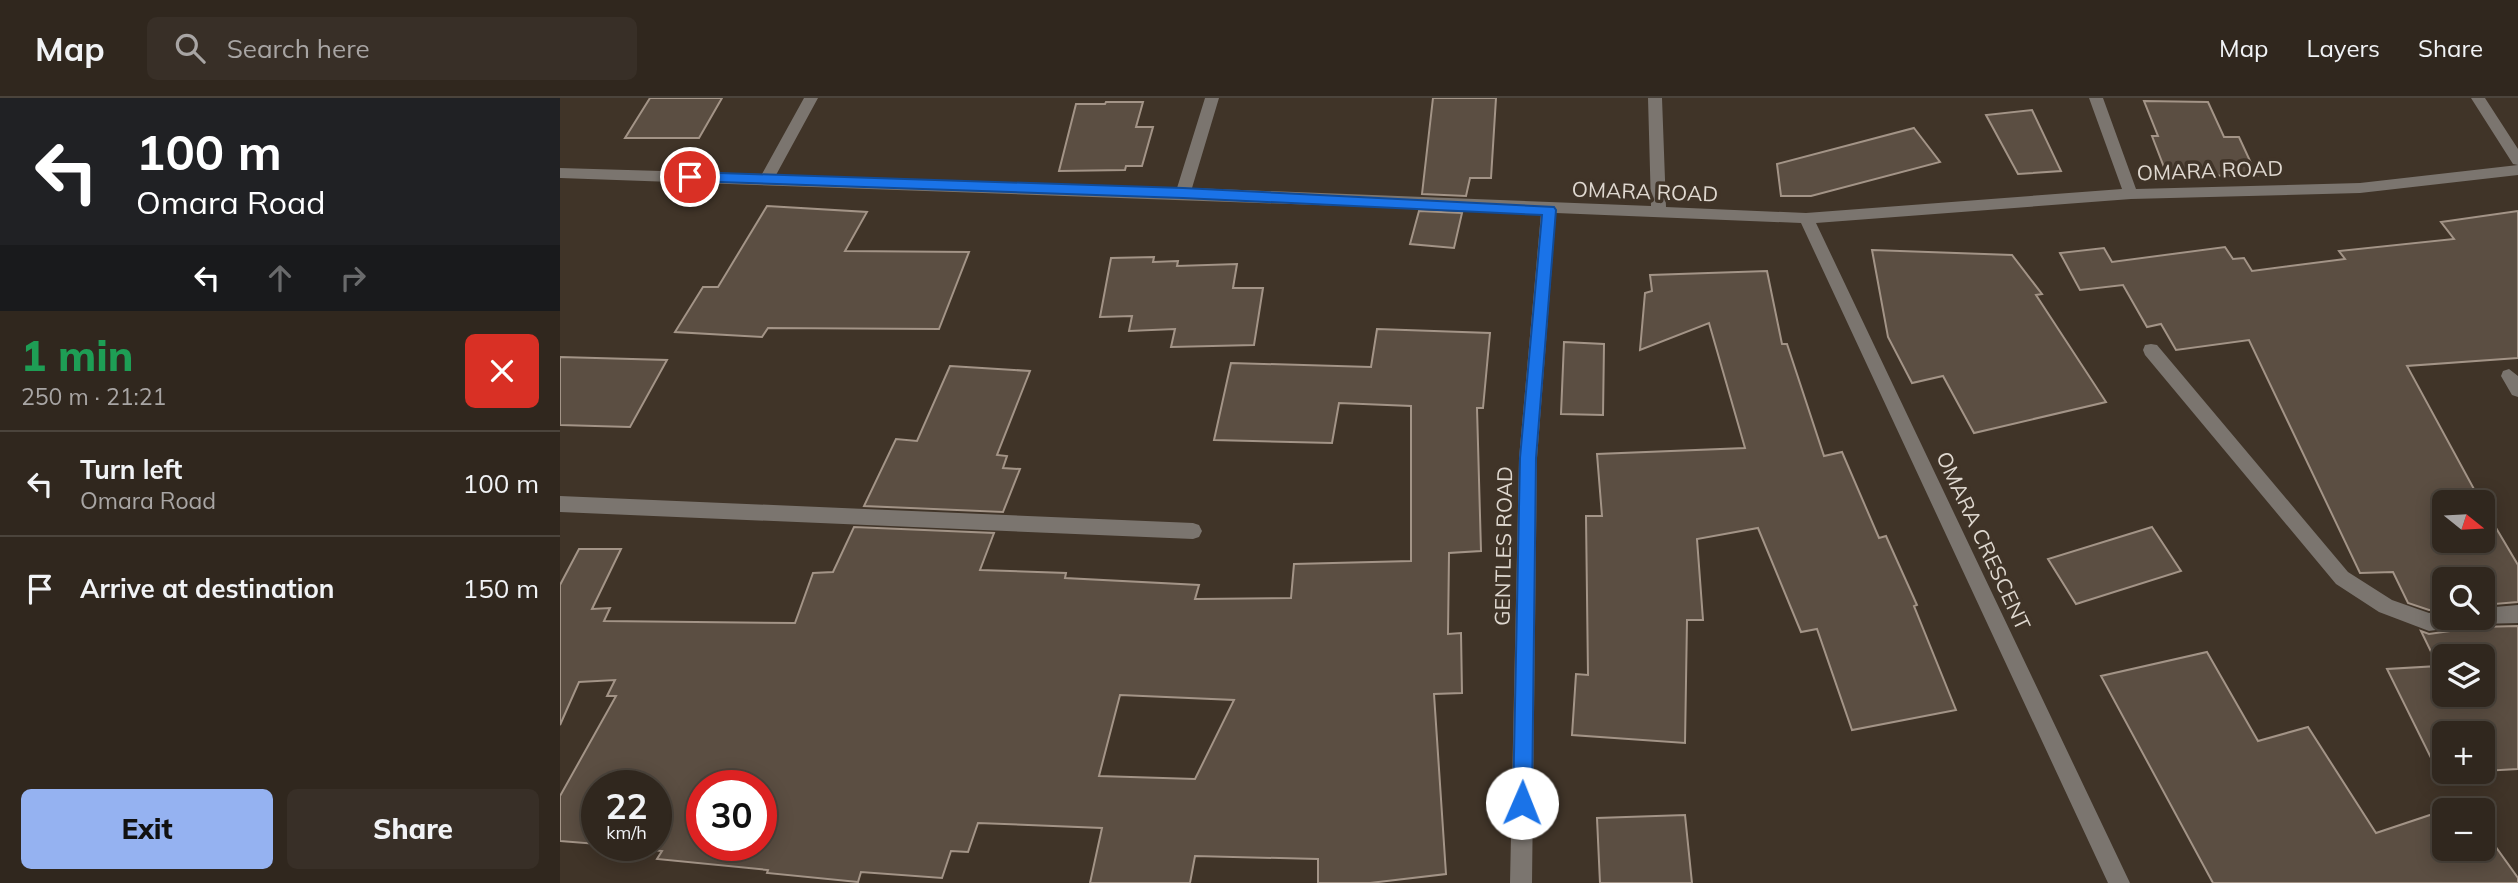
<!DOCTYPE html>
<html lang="en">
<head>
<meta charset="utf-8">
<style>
  :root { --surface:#30271e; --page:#382f27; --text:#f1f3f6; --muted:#a8a5a4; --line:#4b443c; --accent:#95b2f1 }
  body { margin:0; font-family:Mulish,sans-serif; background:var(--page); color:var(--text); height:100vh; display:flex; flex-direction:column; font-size:26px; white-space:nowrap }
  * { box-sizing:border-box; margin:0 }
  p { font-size:23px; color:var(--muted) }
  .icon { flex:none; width:38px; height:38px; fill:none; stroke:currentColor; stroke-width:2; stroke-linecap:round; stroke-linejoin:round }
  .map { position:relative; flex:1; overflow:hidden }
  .details { display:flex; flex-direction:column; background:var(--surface); width:560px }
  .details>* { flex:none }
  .hud { background:#202124; color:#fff; overflow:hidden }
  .needle { width:46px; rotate:108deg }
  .controls { position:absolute; left:1872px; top:392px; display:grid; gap:14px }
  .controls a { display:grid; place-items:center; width:63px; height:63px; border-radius:10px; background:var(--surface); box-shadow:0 4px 18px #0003,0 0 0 2px var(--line); font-size:35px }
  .speed { position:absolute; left:21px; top:672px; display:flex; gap:14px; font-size:35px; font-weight:700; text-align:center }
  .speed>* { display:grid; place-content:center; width:91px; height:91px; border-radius:50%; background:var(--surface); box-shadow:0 4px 18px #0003,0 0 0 2px var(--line); line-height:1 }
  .speed small { font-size:18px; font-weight:400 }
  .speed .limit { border:10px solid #d22; background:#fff; color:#111 }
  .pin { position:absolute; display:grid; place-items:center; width:60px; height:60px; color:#fff; margin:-30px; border:4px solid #fff; border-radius:50%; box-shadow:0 2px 7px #0007 }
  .me { position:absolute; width:77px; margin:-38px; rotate:1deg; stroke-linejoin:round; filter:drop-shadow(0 0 5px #0008) }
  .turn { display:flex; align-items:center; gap:24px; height:147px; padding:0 21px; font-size:32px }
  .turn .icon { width:91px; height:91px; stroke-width:2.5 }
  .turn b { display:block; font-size:49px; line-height:60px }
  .lanes { display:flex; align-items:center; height:66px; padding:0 21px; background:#0003; justify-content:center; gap:35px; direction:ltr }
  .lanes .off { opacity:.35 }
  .round { display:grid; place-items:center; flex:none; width:74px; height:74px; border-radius:10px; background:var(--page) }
  .head { display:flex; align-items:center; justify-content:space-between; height:119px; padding:0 21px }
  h1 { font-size:42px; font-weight:800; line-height:52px; color:#1e9e55 }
  .primary-button { display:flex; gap:14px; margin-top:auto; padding:14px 21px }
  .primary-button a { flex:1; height:80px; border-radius:10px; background:var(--accent); color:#111; font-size:28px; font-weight:800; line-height:80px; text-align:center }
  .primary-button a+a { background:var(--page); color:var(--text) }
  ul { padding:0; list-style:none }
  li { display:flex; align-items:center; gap:21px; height:105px; padding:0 21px; border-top:2px solid var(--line) }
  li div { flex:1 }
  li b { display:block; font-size:26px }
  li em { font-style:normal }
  header { display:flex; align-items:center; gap:42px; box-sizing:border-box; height:98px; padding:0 35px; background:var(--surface); border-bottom:2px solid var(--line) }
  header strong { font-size:33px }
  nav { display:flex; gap:38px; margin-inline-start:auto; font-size:24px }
  .search { width:490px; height:63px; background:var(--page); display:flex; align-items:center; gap:18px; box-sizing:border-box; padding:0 24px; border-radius:10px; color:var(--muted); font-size:26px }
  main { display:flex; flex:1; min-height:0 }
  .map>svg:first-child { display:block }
  .building { fill:#5b4e42; stroke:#a39487; stroke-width:2; fill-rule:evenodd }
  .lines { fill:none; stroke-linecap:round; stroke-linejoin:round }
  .minor { fill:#7b756f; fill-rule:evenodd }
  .route { fill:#1a73e8; stroke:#114b97; stroke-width:2 }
  .labels { text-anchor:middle; stroke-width:7; stroke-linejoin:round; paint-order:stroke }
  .street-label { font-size:21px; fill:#dfd8d0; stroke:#403428 }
</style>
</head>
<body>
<header>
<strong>Map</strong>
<div class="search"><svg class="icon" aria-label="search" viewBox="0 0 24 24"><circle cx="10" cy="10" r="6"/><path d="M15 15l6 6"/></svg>Search here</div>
<nav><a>Map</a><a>Layers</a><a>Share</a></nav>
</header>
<main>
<section class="details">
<div class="hud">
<div class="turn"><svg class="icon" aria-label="left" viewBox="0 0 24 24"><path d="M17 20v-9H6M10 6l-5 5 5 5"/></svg><div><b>100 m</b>Omara Road</div></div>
<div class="lanes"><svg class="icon" aria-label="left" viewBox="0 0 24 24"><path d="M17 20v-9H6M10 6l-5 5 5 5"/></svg><svg class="icon off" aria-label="ahead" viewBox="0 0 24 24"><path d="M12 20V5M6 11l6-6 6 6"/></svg><svg class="icon off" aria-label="right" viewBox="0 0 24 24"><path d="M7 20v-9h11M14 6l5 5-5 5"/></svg></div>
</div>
<div class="head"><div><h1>1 min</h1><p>250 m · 21:21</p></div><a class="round" style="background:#d93025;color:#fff"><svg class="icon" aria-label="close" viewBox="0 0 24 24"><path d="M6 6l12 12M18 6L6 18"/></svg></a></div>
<ul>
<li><svg class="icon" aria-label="left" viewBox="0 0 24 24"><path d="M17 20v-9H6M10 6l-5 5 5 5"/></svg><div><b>Turn left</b><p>Omara Road</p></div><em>100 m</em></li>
<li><svg class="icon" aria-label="arrive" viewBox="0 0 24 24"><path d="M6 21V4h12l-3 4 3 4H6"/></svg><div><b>Arrive at destination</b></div><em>150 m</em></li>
</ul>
<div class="primary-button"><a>Exit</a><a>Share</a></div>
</section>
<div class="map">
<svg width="1958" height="785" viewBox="0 0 1958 785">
  <rect width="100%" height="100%" fill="#403428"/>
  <path class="building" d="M 90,0 L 162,0 L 139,40 L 65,40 Z
    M 873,0 L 936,0 L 931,80 L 910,80 L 906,98 L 862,96 Z
    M 1584,3 L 1648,4 L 1664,39 L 1679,39 L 1697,78 L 1607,77 L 1592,38 L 1598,38 Z
    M 546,4 L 583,4 L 576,29 L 593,29 L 582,68 L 566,68 L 565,72 L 499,73 L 516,6 L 545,6 Z
    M 1472,12 L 1501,73 L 1458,76 L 1426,17 Z
    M 1354,30 L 1380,64 L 1251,98 L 1221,98 L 1217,66 Z
    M 207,108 L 307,114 L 285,153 L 409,154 L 379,231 L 208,230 L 202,239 L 115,234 L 143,189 L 158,189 Z
    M 859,113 L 902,115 L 894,150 L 850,146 Z
    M 1958,113 L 1958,260 L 1847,268 L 1921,404 L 1885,404 L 1885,443 L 1923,443 L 1923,408 L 1958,467 L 1958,504 L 1923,507 L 1923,481 L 1885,481 L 1885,511 L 1869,512 L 1848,505 L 1833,474 L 1800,475 L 1689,242 L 1616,252 L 1601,226 L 1587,229 L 1563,187 L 1520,192 L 1500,155 L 1544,150 L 1552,164 L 1665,149 L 1673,161 L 1684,160 L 1692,173 L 1785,161 L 1779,153 L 1894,141 L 1881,124 Z
    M 1312,152 L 1452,157 L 1482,196 L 1476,197 L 1546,304 L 1414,335 L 1383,278 L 1352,285 L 1328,239 Z
    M 594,159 L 593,164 L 618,163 L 617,168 L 677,166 L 673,190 L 703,190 L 694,247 L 611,249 L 615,231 L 569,233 L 572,218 L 540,219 L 551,160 Z
    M 1207,173 L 1222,246 L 1227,246 L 1264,358 L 1282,354 L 1319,440 L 1326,438 L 1357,507 L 1354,508 L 1396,612 L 1292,632 L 1257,531 L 1241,534 L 1198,430 L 1137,441 L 1143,522 L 1127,522 L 1125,645 L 1012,637 L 1016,576 L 1028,577 L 1026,418 L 1042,418 L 1037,356 L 1185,350 L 1149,225 L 1080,252 L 1085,195 L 1092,193 L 1090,177 Z
    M 817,231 L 930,235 L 923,310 L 917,310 L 921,453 L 889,455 L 888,536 L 901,535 L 902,595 L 874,596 L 886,776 L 810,785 L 758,785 L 758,761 L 635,758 L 630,785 L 530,785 L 542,730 L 418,725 L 408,754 L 391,753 L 382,780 L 301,774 L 298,784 L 207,775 L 208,772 L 97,761 L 102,753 L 45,747 L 96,747 L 96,688 L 37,688 L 37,746 L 0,743 L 0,698 L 56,598 L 47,598 L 55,582 L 19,584 L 0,627 L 0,487 L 19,451 L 61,451 L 32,511 L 50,510 L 44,523 L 235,525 L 253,475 L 273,474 L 294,429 L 434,435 L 420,472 L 506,475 L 505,480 L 639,487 L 635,501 L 731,500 L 734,466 L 851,463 L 851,308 L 779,305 L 772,345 L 654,342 L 671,265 L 811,269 ZM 560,597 L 674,602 L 635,681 L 539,678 ZM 142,688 L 201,688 L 201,747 L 142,747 Z
    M 1004,244 L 1044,246 L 1043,317 L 1001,316 Z
    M 0,259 L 107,262 L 70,329 L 0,327 Z
    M 390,268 L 470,273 L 437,357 L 447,358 L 443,370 L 460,371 L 443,414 L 304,408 L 336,341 L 357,343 Z
    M 1592,429 L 1621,473 L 1516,506 L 1488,461 Z
    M 1958,528 L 1958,671 L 1923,673 L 1923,635 L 1885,635 L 1885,674 L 1913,674 L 1879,676 L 1827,571 L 1878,568 L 1861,533 L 1869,536 L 1919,529 ZM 1885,558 L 1923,558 L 1923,597 L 1885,597 Z
    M 1647,554 L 1698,643 L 1748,629 L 1816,735 L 1885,712 L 1885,751 L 1923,751 L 1923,731 L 1958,780 L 1958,785 L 1653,785 L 1541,578 Z
    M 1125,717 L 1132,785 L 1040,785 L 1037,720 Z"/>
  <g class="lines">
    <path class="minor" d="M 244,0 L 258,0 L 216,77 L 617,90 L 645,0 L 659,0 L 632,90 L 1091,108 L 1088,0 L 1102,0 L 1106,109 L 1246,115 L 1562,91 L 1529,0 L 1543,0 L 1576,91 L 1800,85 L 1958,67 L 1953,66 L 1911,0 L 1925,0 L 1958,51 L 1958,77 L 1800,95 L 1571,101 L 1256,125 L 1570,785 L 1548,785 L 1241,125 L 996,115 L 977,360 L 972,785 L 950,785 L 959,360 L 981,115 L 0,80 L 0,70 L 202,76 Z
      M 1591,246 L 1597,247 L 1788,474 L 1832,502 L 1869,515 L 1885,514 L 1885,520 L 1923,520 L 1923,510 L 1958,507 L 1958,525 L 1919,526 L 1869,533 L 1819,514 L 1776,486 L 1585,257 L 1583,252 L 1585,247 Z
      M 1949,271 L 1958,278 L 1958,299 L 1952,297 L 1941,278 L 1943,273 Z
      M 0,398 L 633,425 L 639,427 L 642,433 L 639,439 L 633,441 L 0,414 Z"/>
  </g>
  <path class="route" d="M 130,74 L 623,90 L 994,109 L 996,112 L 976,360 L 972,705 L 969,712 L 962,715 L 956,712 L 953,705 L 960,360 L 982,117 L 623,100 L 130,83 L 123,79 Z"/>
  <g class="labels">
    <g class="street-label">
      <text transform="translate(1650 73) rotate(-2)" y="7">OMARA ROAD</text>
      <text transform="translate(1085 94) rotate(2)" y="7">OMARA ROAD</text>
      <text transform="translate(1423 443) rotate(65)" y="7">OMARA CRESCENT</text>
      <text transform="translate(944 448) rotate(-89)" y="7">GENTLES ROAD</text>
    </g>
  </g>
</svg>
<div class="controls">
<a><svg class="needle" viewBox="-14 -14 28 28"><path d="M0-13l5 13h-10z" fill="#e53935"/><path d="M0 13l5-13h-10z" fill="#a8a5a4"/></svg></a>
<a><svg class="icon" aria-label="search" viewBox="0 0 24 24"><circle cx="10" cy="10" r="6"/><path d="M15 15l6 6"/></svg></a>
<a><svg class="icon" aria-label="layers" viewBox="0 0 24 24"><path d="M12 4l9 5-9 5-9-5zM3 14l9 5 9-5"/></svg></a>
<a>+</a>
<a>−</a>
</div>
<div class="speed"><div>22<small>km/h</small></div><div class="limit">30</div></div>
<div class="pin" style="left:130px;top:79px;background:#d93025"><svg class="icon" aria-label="arrive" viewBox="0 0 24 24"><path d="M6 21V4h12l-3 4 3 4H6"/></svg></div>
<svg class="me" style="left:962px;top:705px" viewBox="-20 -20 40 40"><circle r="19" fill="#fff"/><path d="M0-13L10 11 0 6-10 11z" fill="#1a73e8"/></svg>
</div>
</main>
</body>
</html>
